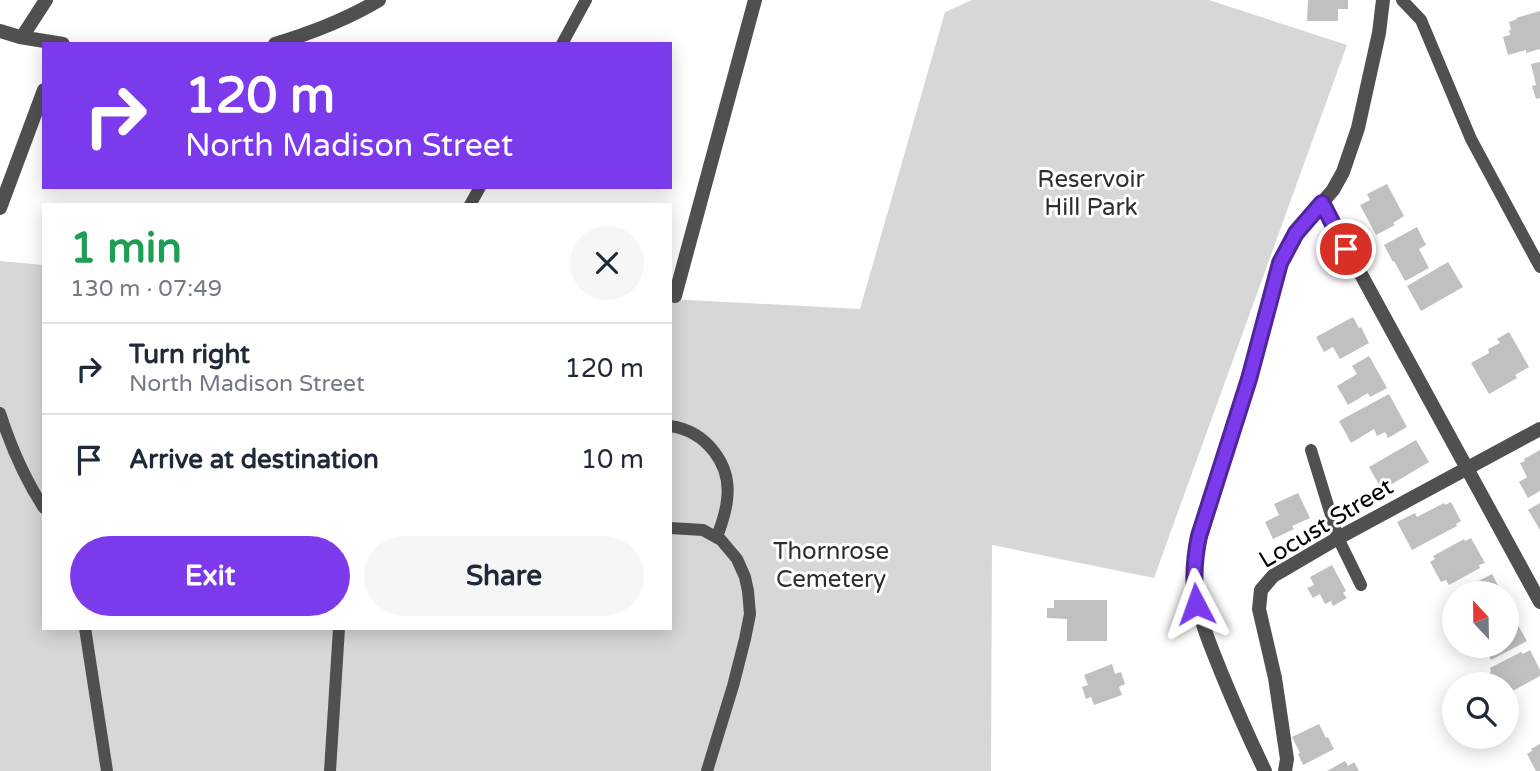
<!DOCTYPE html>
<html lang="en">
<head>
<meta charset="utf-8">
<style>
  :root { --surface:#fff; --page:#f6f6f7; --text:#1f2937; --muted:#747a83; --line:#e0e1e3; --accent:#7c3aed }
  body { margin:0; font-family:"Varela Round",sans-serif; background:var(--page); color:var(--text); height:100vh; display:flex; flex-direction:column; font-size:26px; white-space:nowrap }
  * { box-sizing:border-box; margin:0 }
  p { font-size:23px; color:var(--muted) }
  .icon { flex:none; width:38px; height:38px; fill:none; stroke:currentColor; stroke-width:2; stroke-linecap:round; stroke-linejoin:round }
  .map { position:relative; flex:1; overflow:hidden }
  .side { position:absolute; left:42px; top:203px; width:630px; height:427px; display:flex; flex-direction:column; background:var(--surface); border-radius:0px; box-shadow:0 4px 18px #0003 }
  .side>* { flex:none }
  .banner { position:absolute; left:42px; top:42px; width:630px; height:147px; border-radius:0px; box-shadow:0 4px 18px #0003; background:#7c3aed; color:#fff; overflow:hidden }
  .needle { width:46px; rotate:338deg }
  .buttons { position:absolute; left:1442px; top:581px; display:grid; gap:14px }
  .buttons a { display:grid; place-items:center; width:77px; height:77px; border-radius:50%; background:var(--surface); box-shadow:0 4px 18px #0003; font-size:35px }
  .pin { position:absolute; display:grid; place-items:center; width:60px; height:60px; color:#fff; margin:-30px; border:4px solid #fff; border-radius:50%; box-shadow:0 2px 7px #0007 }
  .me { position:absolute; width:77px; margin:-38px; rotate:356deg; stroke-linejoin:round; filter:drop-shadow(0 0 5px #0008) }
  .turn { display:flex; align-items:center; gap:24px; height:147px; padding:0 28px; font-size:32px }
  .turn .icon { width:91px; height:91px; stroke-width:2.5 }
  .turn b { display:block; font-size:49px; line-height:60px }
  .round { display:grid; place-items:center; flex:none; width:74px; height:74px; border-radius:37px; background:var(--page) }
  .summary { display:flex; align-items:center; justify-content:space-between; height:119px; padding:0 28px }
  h1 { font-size:42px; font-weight:700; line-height:52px; color:#1e9e55 }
  .action { display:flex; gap:14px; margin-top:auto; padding:14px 28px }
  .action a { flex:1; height:80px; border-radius:42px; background:var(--accent); color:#fff; font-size:28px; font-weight:700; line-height:80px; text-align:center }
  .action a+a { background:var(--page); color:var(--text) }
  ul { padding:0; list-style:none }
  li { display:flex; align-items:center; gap:21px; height:91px; padding:0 28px; border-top:2px solid var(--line) }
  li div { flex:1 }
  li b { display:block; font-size:26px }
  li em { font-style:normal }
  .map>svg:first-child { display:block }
  .green { fill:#d7d7d7 }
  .building { fill:#c0c0c0 }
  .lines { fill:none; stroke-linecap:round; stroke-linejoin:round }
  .service { stroke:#505050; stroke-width:12 }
  .minor { stroke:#505050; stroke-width:14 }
  .route-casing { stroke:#51269a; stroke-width:18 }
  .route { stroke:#7c3aed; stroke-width:12 }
  .labels { text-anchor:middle; stroke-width:6; stroke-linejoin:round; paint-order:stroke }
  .park-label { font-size:24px; fill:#2e2e2e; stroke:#fff }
  .street-label { font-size:24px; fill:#000; stroke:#fff }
</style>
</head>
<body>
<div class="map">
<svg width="1540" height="771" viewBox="0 0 1540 771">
  <rect width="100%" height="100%" fill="#fff"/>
  <path class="green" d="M 972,0 L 1209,0 L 1347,45 L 1154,578 L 992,545 L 991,771 L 0,771 L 0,261 L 44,265 L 44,628 L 670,628 L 670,299 L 860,309 L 945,12 Z"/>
  <path class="building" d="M 1308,0 L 1348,0 L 1348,9 L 1338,9 L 1338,21 L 1307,21 Z
    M 1540,11 L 1540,49 L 1526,53 L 1526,50 L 1508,55 L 1503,37 L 1510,35 L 1509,30 L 1511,30 L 1509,22 L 1517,19 L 1516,18 Z
    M 1540,62 L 1540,98 L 1536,99 L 1532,86 L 1536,85 L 1531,64 Z
    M 1387,184 L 1404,216 L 1393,223 L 1395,225 L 1376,235 L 1360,205 L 1370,200 L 1367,194 Z
    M 1417,227 L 1426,245 L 1419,249 L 1429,268 L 1405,281 L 1394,261 L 1393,262 L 1384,245 Z
    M 1448,262 L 1463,287 L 1421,311 L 1407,286 Z
    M 1353,317 L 1359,328 L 1361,327 L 1369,343 L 1340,359 L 1333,347 L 1324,352 L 1316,337 Z
    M 1509,332 L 1529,367 L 1515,375 L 1517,378 L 1489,394 L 1471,363 L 1489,353 L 1488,349 L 1500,343 L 1497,339 Z
    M 1369,356 L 1387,388 L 1370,397 L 1368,393 L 1348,405 L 1337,386 L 1357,374 L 1352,366 Z
    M 1389,394 L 1407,427 L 1388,438 L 1385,432 L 1377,436 L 1374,429 L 1351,443 L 1339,421 Z
    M 1416,440 L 1429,462 L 1382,490 L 1369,467 Z
    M 1540,450 L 1540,491 L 1528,498 L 1519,482 L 1527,477 L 1520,463 L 1525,461 L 1524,459 Z
    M 1298,493 L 1310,518 L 1292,526 L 1294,529 L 1273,539 L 1265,522 L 1279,515 L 1274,504 Z
    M 1451,502 L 1461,521 L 1456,524 L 1457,526 L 1412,550 L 1397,522 L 1415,513 L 1417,517 L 1444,503 L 1445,505 Z
    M 1540,503 L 1540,530 L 1528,510 Z
    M 1471,538 L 1485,563 L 1479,565 L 1480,568 L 1449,585 L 1446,580 L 1441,582 L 1430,562 L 1435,559 L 1433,556 L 1464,539 L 1465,541 Z
    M 1332,565 L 1346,591 L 1343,593 L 1347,598 L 1333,606 L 1331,601 L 1325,604 L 1320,594 L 1313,598 L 1307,588 L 1314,585 L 1310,577 Z
    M 1492,574 L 1502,593 L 1456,593 Z
    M 1054,600 L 1107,600 L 1107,641 L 1067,641 L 1067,619 L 1047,618 L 1047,608 L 1054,608 Z
    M 1508,620 L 1510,622 L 1515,620 L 1527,641 L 1491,660 L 1483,646 L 1507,646 L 1507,621 Z
    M 1530,650 L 1540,670 L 1540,676 L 1507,694 L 1507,684 L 1491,684 L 1486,675 L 1491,672 L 1490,668 L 1521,652 L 1523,654 Z
    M 1112,664 L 1115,674 L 1121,672 L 1125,684 L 1119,687 L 1122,695 L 1094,705 L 1091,697 L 1086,699 L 1082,687 L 1088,685 L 1084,675 Z
    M 1319,724 L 1326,738 L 1328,737 L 1334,749 L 1303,765 L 1298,754 L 1300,753 L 1292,737 Z
    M 1540,744 L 1540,771 L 1536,771 L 1527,754 L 1532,751 L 1531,749 Z
    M 1345,761 L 1348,766 L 1354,762 L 1359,771 L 1327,771 Z"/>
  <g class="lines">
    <path class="service" d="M 1402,0 L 1421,20 L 1471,139 L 1540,267
      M 562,44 L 586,0
      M 470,205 L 480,187
      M 0,413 C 11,447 24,478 44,508
      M 670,426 C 706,431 732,464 727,500 C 726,513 721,525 717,537
      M 1311,450 L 1338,538 L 1361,585
      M 670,528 L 703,530 L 721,540 L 737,559 L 745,577 L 748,591 L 750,614 L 745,639 L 733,686 L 707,771
      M 85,628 L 107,771
      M 330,771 L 339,628"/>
    <path class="minor" d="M 0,31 L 20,37 L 63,44
      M 22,37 L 46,0
      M 275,44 C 311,33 346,20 379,0
      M 1322,203 L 1540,602
      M 0,208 L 44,90
      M 675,296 L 755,0
      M 1265,771 C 1249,738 1235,706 1221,672 C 1204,629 1190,601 1196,552 L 1249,379 L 1280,263 L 1296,233 L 1333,190 L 1343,172 L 1358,128 L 1379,33 L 1383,0
      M 1285,771 L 1287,759 L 1275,678 L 1259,609 L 1261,590 L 1273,576 L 1338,538 L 1540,429"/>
  </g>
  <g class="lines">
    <g class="route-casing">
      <path id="route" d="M 1196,604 C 1193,580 1194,559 1199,536 L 1249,379 L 1280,263 L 1296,233 L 1322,203 L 1346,249"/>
    </g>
    <use href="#route" class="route"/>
  </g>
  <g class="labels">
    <g class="park-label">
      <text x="1091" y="187">Reservoir<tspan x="1091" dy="28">Hill Park</tspan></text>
      <text x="831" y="559">Thornrose<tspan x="831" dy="28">Cemetery</tspan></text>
    </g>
    <g class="street-label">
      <text transform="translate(1326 523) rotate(-31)" y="8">Locust Street</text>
    </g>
  </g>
</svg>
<div class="buttons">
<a><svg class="needle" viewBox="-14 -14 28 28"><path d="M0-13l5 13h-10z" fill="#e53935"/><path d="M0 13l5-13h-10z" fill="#747a83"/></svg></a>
<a><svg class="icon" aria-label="search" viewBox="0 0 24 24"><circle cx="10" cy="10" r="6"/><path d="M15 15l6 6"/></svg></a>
</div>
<div class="pin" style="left:1346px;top:249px;background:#d93025"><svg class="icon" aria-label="arrive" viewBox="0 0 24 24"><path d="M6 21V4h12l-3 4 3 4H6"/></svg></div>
<svg class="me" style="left:1196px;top:604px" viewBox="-20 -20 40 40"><path d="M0-17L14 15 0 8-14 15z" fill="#7c3aed" stroke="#fff" stroke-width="4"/></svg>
<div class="banner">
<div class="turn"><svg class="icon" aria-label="right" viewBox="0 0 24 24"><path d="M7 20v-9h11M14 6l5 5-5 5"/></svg><div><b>120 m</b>North Madison Street</div></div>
</div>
<section class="side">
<div class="summary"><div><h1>1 min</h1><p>130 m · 07:49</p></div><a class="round"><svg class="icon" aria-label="close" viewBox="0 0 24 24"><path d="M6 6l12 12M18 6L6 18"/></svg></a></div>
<ul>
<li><svg class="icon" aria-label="right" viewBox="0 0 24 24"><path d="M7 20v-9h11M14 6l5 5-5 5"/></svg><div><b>Turn right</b><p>North Madison Street</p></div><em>120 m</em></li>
<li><svg class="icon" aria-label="arrive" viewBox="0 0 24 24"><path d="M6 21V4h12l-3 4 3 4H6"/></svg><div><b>Arrive at destination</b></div><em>10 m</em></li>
</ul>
<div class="action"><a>Exit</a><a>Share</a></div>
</section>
</div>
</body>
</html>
